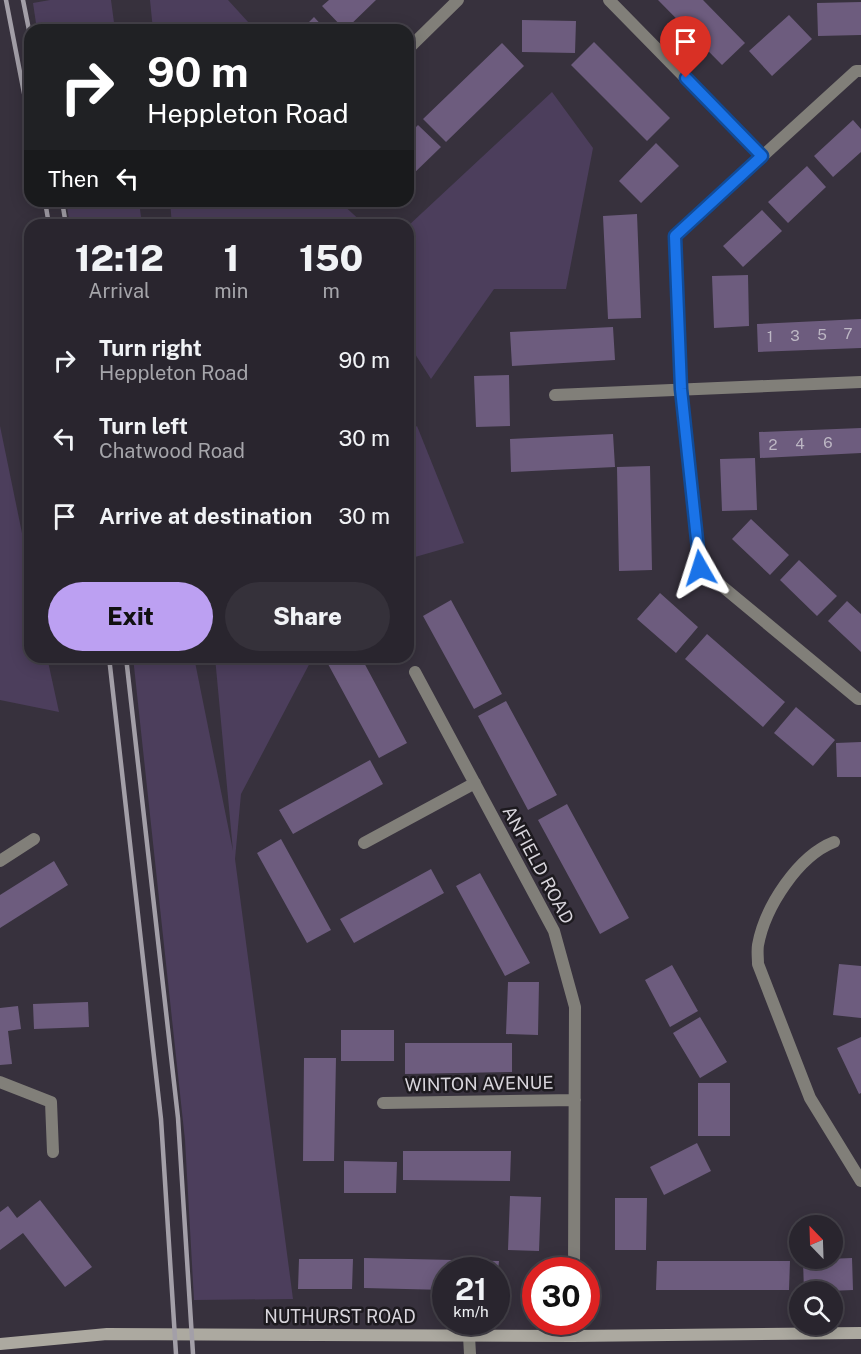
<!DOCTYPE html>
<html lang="en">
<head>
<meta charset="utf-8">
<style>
  :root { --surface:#29252e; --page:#35313a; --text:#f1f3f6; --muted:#a5a5aa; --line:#45424a; --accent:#bca0f2 }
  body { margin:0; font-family:"Public Sans",sans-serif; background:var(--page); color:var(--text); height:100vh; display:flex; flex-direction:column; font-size:22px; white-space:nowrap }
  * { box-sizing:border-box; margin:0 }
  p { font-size:20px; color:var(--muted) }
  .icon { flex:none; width:33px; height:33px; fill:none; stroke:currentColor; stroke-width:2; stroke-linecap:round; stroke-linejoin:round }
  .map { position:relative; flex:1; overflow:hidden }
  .sheet { position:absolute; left:24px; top:219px; width:390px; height:444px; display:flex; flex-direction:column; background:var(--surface); border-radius:18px; box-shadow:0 3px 15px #0003,0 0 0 2px var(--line) }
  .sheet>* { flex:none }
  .guide { position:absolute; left:24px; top:24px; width:390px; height:183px; border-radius:18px; box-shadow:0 3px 15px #0003,0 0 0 2px var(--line); background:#202124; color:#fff; overflow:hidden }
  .needle { width:39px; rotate:337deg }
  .tools { position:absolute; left:789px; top:1215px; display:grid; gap:12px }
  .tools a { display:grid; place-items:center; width:54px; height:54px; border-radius:50%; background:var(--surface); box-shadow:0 3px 15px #0003,0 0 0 2px var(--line); font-size:30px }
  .speed { position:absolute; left:432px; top:1257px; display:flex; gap:12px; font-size:30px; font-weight:700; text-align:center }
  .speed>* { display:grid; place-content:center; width:78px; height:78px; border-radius:50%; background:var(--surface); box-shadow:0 3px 15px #0003,0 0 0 2px var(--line); line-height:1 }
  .speed small { font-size:15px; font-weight:400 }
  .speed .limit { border:9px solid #d22; background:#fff; color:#111 }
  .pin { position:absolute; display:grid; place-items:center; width:51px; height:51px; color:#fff; margin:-62px -26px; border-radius:50% 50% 50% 0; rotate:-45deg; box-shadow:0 0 6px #0007 }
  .pin .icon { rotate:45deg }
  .me { position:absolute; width:66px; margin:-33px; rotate:354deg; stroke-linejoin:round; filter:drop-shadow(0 0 4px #0008) }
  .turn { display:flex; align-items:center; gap:21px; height:126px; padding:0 24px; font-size:27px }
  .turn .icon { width:78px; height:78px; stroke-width:2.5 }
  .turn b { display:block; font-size:42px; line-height:51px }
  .then { display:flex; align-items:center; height:57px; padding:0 24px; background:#0003; gap:12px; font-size:22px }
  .eta { display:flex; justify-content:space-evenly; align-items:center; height:102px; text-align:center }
  .eta b { font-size:36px; font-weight:800; line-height:42px }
  .primary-button { display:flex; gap:12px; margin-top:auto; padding:12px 24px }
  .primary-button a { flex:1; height:69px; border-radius:36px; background:var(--accent); color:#111; font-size:24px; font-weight:800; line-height:69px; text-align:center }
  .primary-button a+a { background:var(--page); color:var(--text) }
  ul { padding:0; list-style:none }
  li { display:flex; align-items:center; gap:18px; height:78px; padding:0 24px }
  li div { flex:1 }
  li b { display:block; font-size:22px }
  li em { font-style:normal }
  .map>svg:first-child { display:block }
  .green { fill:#4c3e5c }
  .building { fill:#6d5c7e }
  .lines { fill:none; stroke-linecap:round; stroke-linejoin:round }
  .lane { stroke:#817f79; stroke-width:12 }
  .street { stroke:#817f79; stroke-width:12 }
  .secondary { stroke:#aca9a0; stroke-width:12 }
  .rail { stroke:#a39fa8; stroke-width:4.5 }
  .route-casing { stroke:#114b97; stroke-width:15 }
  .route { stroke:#1a73e8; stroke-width:10 }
  .labels { text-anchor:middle; stroke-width:5; stroke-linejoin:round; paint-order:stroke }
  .number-label { font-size:15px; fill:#bdb7c4 }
  .street-label { font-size:18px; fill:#d8d5dc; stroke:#1d1a1f }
</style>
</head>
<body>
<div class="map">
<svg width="861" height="1354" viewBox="0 0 861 1354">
  <rect width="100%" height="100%" fill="#37313d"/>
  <path class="green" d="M 50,0 L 111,0 L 115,30 L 37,30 L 33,3 Z
    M 150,0 L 228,0 L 249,23 L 251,30 L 153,30 Z
    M 552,92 L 593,148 L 566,289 L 494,289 L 431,379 L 408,343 L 408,226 Z
    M 66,201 L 139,201 L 142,225 L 70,225 Z
    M 170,201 L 339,201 L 365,225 L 172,225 Z
    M 0,426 L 30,572 L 30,657 L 47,657 L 59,712 L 0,700 Z
    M 417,426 L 464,543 L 408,559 L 408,432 Z
    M 133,657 L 194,657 L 233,851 L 215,657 L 313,657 L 241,794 L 235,859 L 293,1299 L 194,1300 L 185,1140 Z"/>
  <path class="building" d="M 329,0 L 376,0 L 345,30 L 322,6 Z
    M 658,0 L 703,0 L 745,43 L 722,65 Z
    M 861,2 L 861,35 L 818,36 L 817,3 Z
    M 789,15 L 812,39 L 772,76 L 749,51 Z
    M 314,17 L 326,30 L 301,30 Z
    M 522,20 L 576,21 L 575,53 L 522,52 Z
    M 594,42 L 670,118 L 647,141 L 571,65 Z
    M 502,43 L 524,66 L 446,142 L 423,119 Z
    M 853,120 L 861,129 L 861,152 L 833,177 L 814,156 Z
    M 418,125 L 441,147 L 408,179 L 408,135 Z
    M 656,143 L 679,166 L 641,203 L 619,181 Z
    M 807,166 L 826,187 L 788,223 L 768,202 Z
    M 762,210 L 782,231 L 743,267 L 723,246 Z
    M 637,214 L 641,318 L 608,319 L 603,216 Z
    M 748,275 L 749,326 L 714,328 L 712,276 Z
    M 861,319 L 861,348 L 758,352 L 757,324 Z
    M 613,327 L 615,360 L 512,366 L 510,332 Z
    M 509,375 L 510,426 L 476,427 L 474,376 Z
    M 861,428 L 861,453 L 760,458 L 759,432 Z
    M 613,434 L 615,467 L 511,472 L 510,439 Z
    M 755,458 L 757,510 L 722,511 L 720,459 Z
    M 650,466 L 652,570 L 619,571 L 617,467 Z
    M 751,519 L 789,555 L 770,575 L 732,539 Z
    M 799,560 L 837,596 L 817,616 L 780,580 Z
    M 660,593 L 698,627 L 676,653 L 637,619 Z
    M 451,600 L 502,694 L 474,709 L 423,616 Z
    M 847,601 L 861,614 L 861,652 L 828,621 Z
    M 707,634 L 785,702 L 763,727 L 685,659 Z
    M 341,657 L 361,657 L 407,743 L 379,758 L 328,664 Z
    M 506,701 L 557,795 L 528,810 L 478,716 Z
    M 796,707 L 835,740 L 813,766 L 774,733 Z
    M 861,742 L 861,777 L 837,777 L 836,743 Z
    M 370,760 L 383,784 L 293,834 L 279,810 Z
    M 567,804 L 629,918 L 600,934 L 538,820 Z
    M 281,839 L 331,930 L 307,943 L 257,853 Z
    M 54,861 L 68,885 L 0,928 L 0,895 Z
    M 431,869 L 444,893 L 354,943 L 340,919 Z
    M 480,873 L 530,963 L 505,976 L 456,886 Z
    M 839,964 L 861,966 L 861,1018 L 833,1015 Z
    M 672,965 L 698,1011 L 670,1027 L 645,980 Z
    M 508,982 L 539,982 L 538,1035 L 506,1034 Z
    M 88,1002 L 89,1027 L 34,1029 L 33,1004 Z
    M 18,1006 L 21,1029 L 8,1031 L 12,1064 L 0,1065 L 0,1008 Z
    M 700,1017 L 727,1062 L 700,1078 L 673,1033 Z
    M 341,1030 L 394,1030 L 394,1061 L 341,1061 Z
    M 861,1037 L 861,1093 L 859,1094 L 837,1048 Z
    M 405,1043 L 512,1043 L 512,1072 L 405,1074 Z
    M 304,1058 L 336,1058 L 334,1161 L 303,1161 Z
    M 698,1083 L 730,1083 L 730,1136 L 698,1136 Z
    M 697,1143 L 711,1171 L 664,1195 L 650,1167 Z
    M 403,1151 L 511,1151 L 510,1181 L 403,1180 Z
    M 344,1161 L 397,1162 L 396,1193 L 344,1193 Z
    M 510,1196 L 541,1197 L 539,1251 L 508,1250 Z
    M 615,1198 L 647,1198 L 646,1250 L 615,1250 Z
    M 40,1200 L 92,1267 L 65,1287 L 23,1233 L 0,1250 L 0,1212 L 8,1206 L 17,1218 Z
    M 364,1258 L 499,1261 L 498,1270 L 446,1270 L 446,1290 L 364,1288 Z
    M 852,1258 L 853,1290 L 804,1292 L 803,1260 Z
    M 299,1259 L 353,1259 L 352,1289 L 298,1289 Z
    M 657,1261 L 790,1261 L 789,1290 L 656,1290 Z"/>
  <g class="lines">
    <path class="lane" d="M 834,842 C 798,856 765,907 758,945 C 757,951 758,958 758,964 L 810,1098 L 861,1181
      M 0,1082 L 51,1102 L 53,1152"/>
    <path class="street" d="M 609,0 L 762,156
      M 408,49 L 458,0
      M 861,71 L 856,71 L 675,236 L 681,389 L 700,568 L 858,699 L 861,699
      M 555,395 L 861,382
      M 415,672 L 554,931 L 575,1007 L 574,1270
      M 364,843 L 475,783
      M 0,861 L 34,839
      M 383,1103 L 575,1100
      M 469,1336 L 470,1354
      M 573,1336 L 573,1322"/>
    <path class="secondary" d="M 0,1344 L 107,1334 L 573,1336 L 861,1333"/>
    <path class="rail" d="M 6,0 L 30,124
      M 23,0 L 30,35
      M 45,201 L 49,225
      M 62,201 L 66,225
      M 109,657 L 161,1119 L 176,1354
      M 126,657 L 178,1118 L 193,1354"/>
  </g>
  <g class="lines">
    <g class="route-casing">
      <path id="route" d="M 686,78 L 762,156 L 675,236 L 681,389 L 700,568"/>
    </g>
    <use href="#route" class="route"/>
  </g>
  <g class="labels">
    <g class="number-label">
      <text x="848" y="339">7</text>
      <text x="822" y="340">5</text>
      <text x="795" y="341">3</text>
      <text x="770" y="342">1</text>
      <text x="828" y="448">6</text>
      <text x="800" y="449">4</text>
      <text x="773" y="450">2</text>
    </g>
    <g class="street-label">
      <text transform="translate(538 865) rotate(62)" y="6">ANFIELD ROAD</text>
      <text transform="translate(479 1084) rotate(-1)" y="6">WINTON AVENUE</text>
      <text x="340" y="1323">NUTHURST ROAD</text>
    </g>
  </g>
</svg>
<div class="tools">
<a><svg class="needle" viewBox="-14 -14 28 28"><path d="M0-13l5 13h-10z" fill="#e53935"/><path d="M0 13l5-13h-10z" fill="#a5a5aa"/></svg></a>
<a><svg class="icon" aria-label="search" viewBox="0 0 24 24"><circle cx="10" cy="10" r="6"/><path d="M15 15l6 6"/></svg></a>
</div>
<div class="speed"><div>21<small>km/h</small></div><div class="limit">30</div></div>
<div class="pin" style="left:686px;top:78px;background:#d93025"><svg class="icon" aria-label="arrive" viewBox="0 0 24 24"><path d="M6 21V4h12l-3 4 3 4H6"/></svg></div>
<svg class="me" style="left:700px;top:568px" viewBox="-20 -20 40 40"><path d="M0-17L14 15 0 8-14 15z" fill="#1a73e8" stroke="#fff" stroke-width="4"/></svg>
<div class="guide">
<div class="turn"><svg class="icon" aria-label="right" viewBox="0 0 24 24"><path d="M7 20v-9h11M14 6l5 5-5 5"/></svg><div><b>90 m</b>Heppleton Road</div></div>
<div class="then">Then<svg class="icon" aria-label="left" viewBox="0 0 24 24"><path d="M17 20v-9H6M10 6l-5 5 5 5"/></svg></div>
</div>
<section class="sheet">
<div class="eta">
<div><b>12:12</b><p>Arrival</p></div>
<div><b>1</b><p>min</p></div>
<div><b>150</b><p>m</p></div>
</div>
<ul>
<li><svg class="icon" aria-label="right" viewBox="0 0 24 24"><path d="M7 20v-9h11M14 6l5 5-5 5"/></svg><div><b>Turn right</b><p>Heppleton Road</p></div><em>90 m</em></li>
<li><svg class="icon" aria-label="left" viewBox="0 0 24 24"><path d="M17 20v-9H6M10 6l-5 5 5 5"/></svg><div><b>Turn left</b><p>Chatwood Road</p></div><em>30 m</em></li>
<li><svg class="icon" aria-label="arrive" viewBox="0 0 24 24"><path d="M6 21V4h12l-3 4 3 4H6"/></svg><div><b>Arrive at destination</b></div><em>30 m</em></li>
</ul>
<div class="primary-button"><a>Exit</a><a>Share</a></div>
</section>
</div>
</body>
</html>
